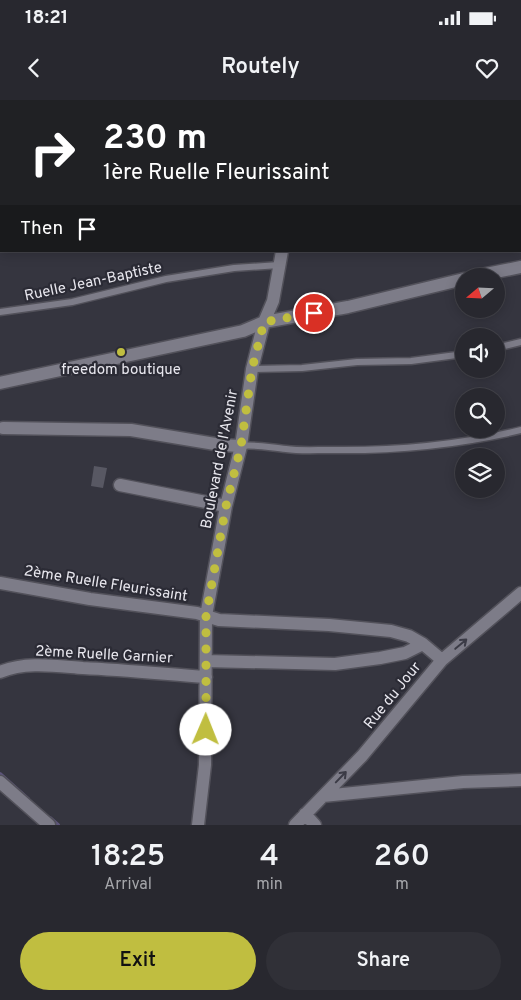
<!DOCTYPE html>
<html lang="en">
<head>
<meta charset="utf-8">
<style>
  :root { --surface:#28282f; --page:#303037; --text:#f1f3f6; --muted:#a5a6aa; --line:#44444b; --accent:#c0be40 }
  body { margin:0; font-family:Overpass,sans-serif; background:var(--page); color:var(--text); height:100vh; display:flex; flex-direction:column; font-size:19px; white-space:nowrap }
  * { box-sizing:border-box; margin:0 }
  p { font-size:16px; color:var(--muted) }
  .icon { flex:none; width:28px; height:28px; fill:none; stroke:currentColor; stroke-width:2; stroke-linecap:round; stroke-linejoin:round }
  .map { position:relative; height:725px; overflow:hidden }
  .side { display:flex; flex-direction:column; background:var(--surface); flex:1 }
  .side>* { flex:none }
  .banner { position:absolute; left:0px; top:0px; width:521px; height:152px; box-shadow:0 2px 12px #0003,0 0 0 1px var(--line); background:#202124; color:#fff; overflow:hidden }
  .needle { width:32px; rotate:251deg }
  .controls { position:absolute; left:455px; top:168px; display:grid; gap:10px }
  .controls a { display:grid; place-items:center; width:50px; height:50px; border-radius:50%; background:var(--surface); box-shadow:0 2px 12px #0003,0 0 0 1px var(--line); font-size:25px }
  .pin { position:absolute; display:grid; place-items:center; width:42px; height:42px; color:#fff; margin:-21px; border:2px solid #fff; border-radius:50%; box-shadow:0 1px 5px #0007 }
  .me { position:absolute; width:55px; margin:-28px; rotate:1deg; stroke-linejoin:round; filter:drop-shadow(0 0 4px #0008) }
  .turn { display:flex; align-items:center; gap:18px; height:105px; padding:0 20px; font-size:22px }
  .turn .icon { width:65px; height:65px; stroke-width:2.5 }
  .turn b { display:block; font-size:35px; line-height:42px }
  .then { display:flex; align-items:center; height:48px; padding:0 20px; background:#0003; gap:10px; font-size:19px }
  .eta { display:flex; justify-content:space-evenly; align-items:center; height:85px; text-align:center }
  .eta b { font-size:30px; font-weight:600; line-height:35px }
  .primary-button { display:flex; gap:10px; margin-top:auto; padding:10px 20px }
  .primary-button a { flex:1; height:58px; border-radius:30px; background:var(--accent); color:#111; font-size:20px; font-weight:600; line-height:58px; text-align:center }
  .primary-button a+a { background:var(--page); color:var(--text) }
  .status { display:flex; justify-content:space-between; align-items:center; height:35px; padding:0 25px; background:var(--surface); direction:ltr }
  .status svg { height:14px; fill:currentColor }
  header { display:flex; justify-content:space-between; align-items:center; height:65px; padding:0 20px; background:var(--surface); font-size:22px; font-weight:600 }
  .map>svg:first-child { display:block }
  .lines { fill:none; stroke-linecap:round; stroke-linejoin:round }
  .stream { stroke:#5d557a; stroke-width:4 }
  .building { fill:#585863 }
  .service-casing { stroke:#52515a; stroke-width:9 }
  .minor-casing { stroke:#52515a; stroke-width:15 }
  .service { stroke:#7d7c88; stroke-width:6 }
  .minor { stroke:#7d7c88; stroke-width:12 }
  .oneway { stroke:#3b3b46 }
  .route { stroke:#c0be40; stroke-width:9; stroke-dasharray:0 16.2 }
  .poi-dot { fill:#c0be40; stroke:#2b2b35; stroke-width:2 }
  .labels { text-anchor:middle; stroke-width:4.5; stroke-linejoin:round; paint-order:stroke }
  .street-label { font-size:15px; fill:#e8e7ee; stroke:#2b2b35 }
  .poi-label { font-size:15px; fill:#e8e7ee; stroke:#2b2b35 }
</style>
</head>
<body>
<div class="status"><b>18:21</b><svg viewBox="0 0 49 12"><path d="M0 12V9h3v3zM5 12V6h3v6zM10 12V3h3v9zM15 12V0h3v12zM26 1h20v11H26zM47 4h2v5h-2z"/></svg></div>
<header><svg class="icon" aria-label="back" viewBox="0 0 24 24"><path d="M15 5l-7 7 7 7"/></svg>Routely<svg class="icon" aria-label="heart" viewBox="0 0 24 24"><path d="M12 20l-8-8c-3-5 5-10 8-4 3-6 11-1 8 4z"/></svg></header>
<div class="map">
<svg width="521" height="725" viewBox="0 0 521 725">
  <rect width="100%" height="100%" fill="#35353f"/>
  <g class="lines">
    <path class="stream" d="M 0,674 L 28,699
      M 50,718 L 58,725"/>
  </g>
  <path class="building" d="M 94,366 L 107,368 L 103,388 L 91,386 Z"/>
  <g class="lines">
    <g class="service-casing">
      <path id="service" d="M 0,212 L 72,202 L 166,179 L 234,168 L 279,165
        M 496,248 L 521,242
        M 252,269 L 302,268 L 357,262 L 411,261 L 464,254
        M 241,346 C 256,344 271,348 286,349 C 300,351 315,350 328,350 C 392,351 459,345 521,330"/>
    </g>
    <g class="minor-casing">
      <path id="minor" d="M 174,1 L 191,0
        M 297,1 L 297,0
        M 465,1 L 469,0
        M 0,45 L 1,45
        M 520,74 L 521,74
        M 0,121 L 1,122
        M 476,176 L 521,167
        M 0,283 L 243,231 L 264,222 L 348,207 L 464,179
        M 3,328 L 131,330 L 221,345 L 241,346
        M 120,385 L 226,406
        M 0,483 L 90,499 L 197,513 L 219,520 L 329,525 L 391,531 L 409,536 L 423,544 L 442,560
        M 206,561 L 335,564 L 380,558 L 405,553 L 423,544
        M 0,572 C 26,561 56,566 83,568 C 124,570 165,574 206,577
        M 0,682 L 49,725
        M 323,696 L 463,682 L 521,680
        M 305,714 L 315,725
        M 198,725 L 205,665 L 206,516 L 226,406 L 241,346 L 252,269 L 264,222 L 273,201 L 282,151
        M 295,725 L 362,656 L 442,560 L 521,493"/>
    </g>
    <use href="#service" class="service"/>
    <use href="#minor" class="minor"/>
  </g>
  <defs><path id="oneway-shaft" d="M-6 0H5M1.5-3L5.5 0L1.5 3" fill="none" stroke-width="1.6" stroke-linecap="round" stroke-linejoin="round" transform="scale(1.25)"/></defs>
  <g class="oneway">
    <use href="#oneway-shaft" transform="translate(461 544) rotate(-40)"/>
    <use href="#oneway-shaft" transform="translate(341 677) rotate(-46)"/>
  </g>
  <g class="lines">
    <path class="route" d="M 206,630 L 206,516 L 226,406 L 241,346 L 252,269 L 264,222 L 314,213"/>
  </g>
  <circle class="poi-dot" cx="121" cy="252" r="5"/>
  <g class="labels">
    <g class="street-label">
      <text transform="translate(93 181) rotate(-12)" y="5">Ruelle Jean-Baptiste</text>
      <text transform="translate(219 359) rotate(-79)" y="5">Boulevard de l'Avenir</text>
      <text transform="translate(106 483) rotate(9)" y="5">2ème Ruelle Fleurissaint</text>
      <text transform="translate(104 554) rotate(3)" y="5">2ème Ruelle Garnier</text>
      <text transform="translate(392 595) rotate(-51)" y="5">Rue du Jour</text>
    </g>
    <g class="poi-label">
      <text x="121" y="274">freedom boutique</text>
    </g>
  </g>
</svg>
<div class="controls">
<a><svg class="needle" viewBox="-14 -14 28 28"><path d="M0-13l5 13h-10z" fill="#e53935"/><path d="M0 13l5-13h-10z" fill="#a5a6aa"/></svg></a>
<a><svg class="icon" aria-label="sound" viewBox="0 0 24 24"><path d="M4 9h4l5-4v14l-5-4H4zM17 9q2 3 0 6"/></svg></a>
<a><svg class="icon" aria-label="search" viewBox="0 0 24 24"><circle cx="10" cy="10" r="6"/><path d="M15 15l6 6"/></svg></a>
<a><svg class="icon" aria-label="layers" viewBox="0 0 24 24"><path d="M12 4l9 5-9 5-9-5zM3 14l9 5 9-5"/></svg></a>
</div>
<div class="pin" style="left:314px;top:213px;background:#d93025"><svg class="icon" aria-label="arrive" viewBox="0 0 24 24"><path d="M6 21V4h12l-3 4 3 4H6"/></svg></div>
<svg class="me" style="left:206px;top:630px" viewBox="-20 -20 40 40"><circle r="19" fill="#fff"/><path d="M0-13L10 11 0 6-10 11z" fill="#c0be40"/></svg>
<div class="banner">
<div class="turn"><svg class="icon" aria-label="right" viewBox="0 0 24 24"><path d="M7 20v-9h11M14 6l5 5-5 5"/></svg><div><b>230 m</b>1ère Ruelle Fleurissaint</div></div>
<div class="then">Then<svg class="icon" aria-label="arrive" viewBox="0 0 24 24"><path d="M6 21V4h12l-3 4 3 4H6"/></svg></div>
</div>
</div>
<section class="side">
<div class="eta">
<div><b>18:25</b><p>Arrival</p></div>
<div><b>4</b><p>min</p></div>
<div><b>260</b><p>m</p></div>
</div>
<div class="primary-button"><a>Exit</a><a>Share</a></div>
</section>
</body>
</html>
